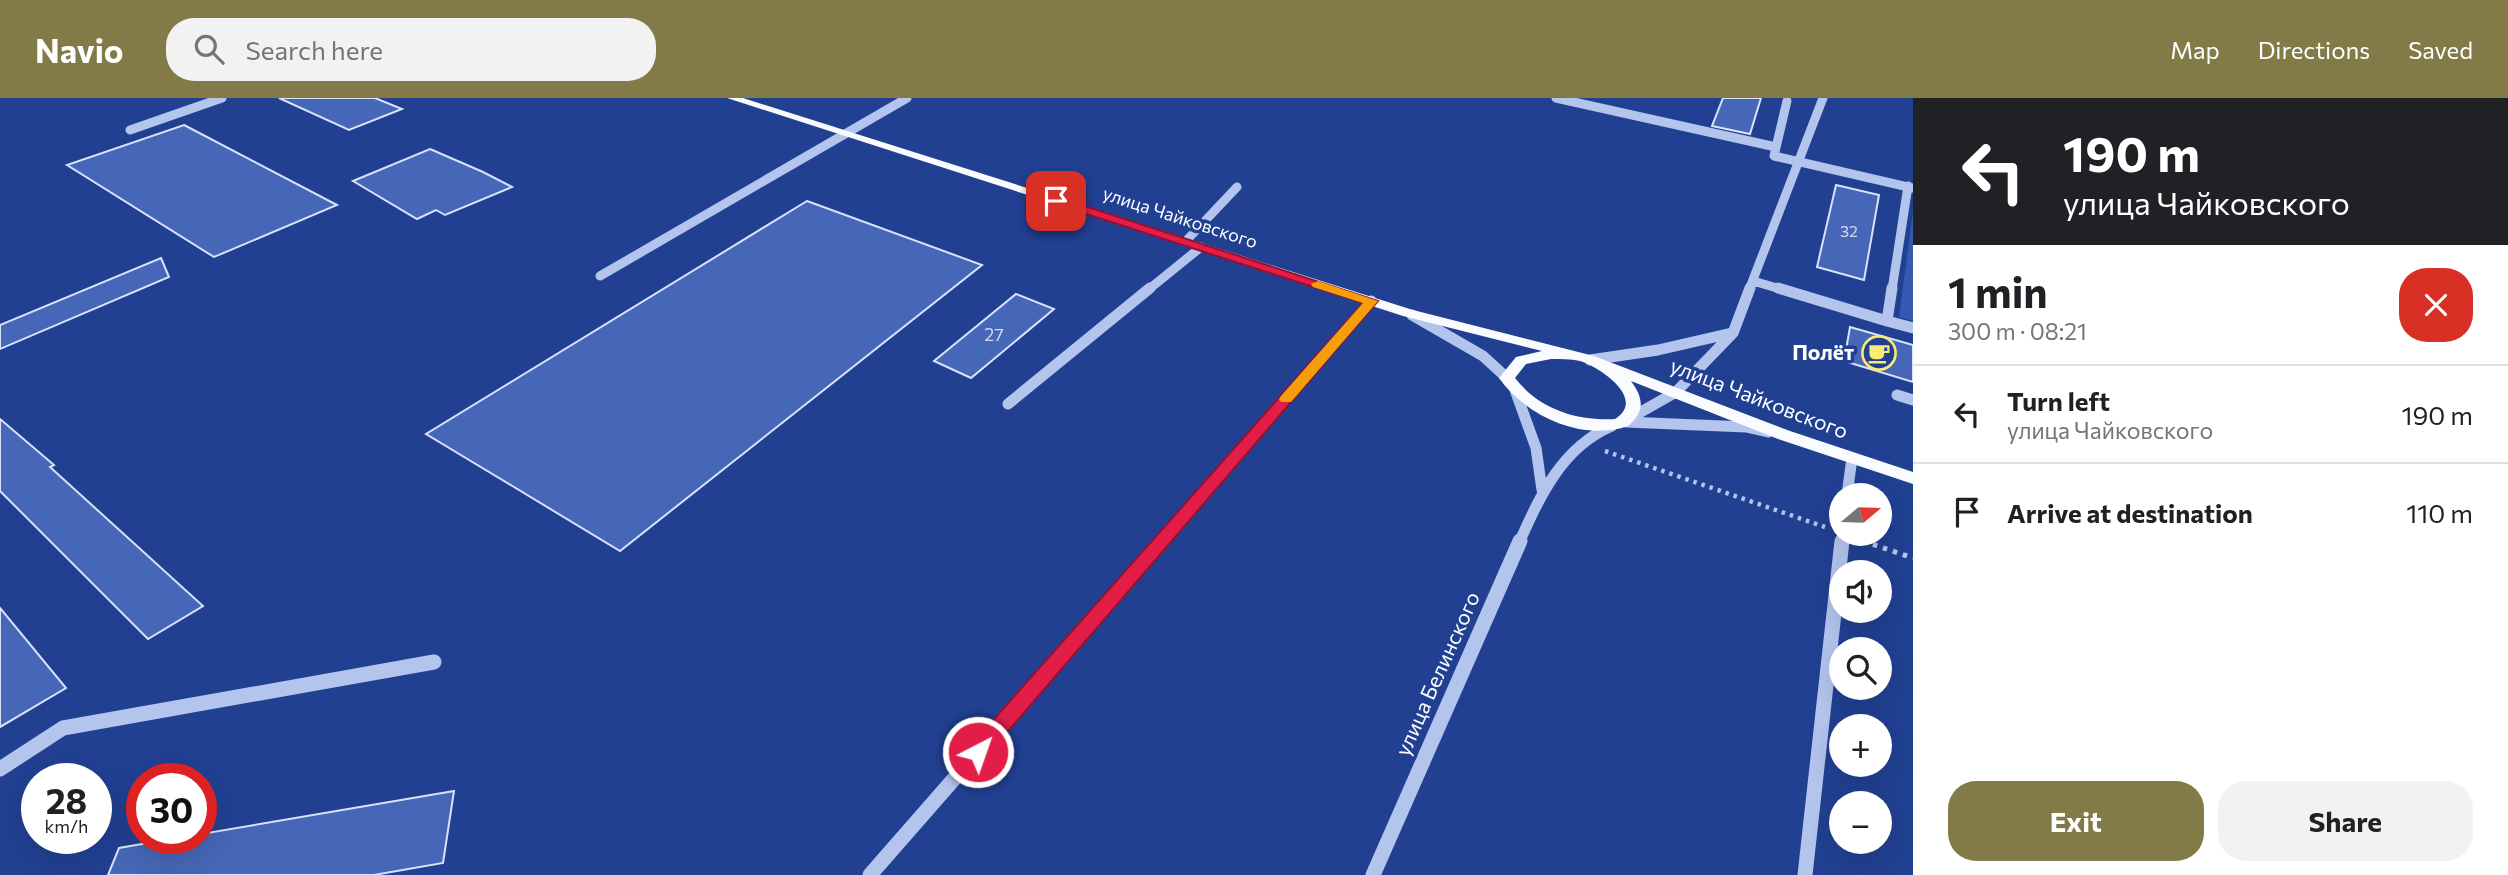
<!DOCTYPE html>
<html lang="en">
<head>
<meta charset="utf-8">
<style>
  :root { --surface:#fff; --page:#f2f2f2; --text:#202124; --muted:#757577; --line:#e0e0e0; --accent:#827b48 }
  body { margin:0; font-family:Commissioner,sans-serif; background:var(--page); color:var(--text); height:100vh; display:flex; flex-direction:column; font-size:26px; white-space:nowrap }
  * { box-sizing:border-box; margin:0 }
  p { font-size:23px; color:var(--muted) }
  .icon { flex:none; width:38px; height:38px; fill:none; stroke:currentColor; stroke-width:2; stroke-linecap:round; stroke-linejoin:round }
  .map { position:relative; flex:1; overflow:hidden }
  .drawer { display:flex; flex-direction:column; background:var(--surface); width:595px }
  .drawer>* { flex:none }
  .top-card { background:#202124; color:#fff; overflow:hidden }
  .needle { width:46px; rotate:71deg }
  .fabs { position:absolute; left:1829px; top:385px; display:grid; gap:14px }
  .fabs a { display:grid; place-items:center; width:63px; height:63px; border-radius:50%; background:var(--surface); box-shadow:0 7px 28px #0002; font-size:35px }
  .speed { position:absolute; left:21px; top:665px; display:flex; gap:14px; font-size:35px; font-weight:700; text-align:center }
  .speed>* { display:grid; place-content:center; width:91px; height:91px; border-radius:50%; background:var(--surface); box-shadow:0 7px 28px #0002; line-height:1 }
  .speed small { font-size:18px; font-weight:400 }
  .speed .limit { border:10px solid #d22; background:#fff; color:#111 }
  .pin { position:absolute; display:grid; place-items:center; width:60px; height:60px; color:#fff; margin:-30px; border-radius:14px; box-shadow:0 4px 10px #0006 }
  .me { position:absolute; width:77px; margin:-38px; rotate:41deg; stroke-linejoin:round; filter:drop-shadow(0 0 5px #0008) }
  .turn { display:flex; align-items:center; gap:24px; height:147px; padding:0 35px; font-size:32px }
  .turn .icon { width:91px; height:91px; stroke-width:2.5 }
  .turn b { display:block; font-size:49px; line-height:60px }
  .round { display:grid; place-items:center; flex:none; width:74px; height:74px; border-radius:28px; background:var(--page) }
  .headline { display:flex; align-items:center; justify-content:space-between; height:119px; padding:0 35px }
  h1 { font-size:42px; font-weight:700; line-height:52px }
  .action { display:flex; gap:14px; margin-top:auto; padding:14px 35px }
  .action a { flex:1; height:80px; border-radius:28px; background:var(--accent); color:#fff; font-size:28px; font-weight:700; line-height:80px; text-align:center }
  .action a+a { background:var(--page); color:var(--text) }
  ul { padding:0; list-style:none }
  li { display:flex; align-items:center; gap:21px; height:98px; padding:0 35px; border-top:2px solid var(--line) }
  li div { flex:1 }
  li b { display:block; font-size:26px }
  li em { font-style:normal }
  header { display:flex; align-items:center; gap:42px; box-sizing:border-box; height:98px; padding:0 35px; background:var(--accent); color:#fff }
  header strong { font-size:33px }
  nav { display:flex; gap:38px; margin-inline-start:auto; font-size:24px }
  .search { width:490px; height:63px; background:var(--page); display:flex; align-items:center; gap:18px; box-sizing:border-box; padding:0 24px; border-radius:28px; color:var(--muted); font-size:26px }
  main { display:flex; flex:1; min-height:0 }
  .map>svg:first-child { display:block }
  .green { fill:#3558b0 }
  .building { fill:#4666b7; stroke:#d9e2fa; stroke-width:2 }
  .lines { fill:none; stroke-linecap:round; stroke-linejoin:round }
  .path-far1 { stroke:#b3c4ed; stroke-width:4.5; stroke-dasharray:3.5 5; stroke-linecap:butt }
  .path { stroke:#b3c4ed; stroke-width:5; stroke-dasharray:4.5 6; stroke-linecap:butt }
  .minor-far2 { stroke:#b3c4ed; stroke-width:9 }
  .minor-far1 { stroke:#b3c4ed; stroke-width:11 }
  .minor { stroke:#b3c4ed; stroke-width:15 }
  .major { fill:#f9fbff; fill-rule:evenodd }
  .route { fill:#e11d48; stroke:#92132f; stroke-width:2 }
  .slow { fill:#f59e0b }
  .labels { text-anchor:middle; stroke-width:7; stroke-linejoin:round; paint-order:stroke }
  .far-number-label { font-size:16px; fill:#d1d9ed }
  .far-street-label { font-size:18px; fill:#fff; stroke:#214092 }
  .number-label { font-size:18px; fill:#d1d9ed }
  .poi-label { font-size:21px; font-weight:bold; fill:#fff; stroke:#214092; text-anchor:end }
  .street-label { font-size:21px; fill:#fff; stroke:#214092 }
</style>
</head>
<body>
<header>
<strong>Navio</strong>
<div class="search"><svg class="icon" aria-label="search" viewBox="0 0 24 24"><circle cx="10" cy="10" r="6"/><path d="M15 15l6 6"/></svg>Search here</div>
<nav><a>Map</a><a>Directions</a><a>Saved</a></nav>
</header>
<main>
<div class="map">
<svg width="1913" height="777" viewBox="0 0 1913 777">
  <rect width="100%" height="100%" fill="#214092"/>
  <path class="green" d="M 1913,113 L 1913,223 L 1899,219 Z"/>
  <path class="building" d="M 279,0 L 375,0 L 402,11 L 349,32 Z
    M 1723,0 L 1761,0 L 1750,36 L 1712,28 Z
    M 184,27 L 337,107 L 214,159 L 67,67 Z
    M 430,51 L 483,74 L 512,89 L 445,117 L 436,112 L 417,121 L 353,83 Z
    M 1836,87 L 1879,97 L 1864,182 L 1817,169 Z
    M 807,103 L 982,167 L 620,453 L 426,336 Z
    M 161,160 L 169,179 L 0,251 L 0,227 Z
    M 1016,196 L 1054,211 L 971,280 L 934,263 Z
    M 1850,229 L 1913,247 L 1913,284 L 1844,263 Z
    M 0,321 L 54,367 L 50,369 L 203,508 L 148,541 L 0,393 Z
    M 0,510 L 66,590 L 0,629 Z
    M 454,693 L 443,765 L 374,777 L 108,777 L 119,750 L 177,740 L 201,740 L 201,736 Z"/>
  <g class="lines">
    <path class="path-far1" d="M 1605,353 L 1825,429
      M 1861,442 L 1868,445"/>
    <path class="path" d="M 1863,443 L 1913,460"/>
    <path class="minor-far2" d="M 1556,0 L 1776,49
      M 1787,3 L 1774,58 L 1913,90
      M 130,32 L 222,0
      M 1185,144 L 1237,89
      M 600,178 L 907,0
      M 1753,183 L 1784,192
      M 1148,192 L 1201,149
      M 1749,192 L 1823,0
      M 1892,192 L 1908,88"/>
    <path class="minor-far1" d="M 1778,190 L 1887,223
      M 1892,190 L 1887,223 L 1913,230
      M 1412,217 L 1483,258 L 1507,280
      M 1590,262 L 1658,252 L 1732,235
      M 1515,292 L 1536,350 L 1542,392
      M 1897,297 L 1913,302
      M 1008,306 L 1150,190
      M 1625,323 L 1676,294 L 1733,235 L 1750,190
      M 1626,324 L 1746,329 L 1768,334
      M 1847,397 L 1852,360
      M 1160,445 L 1371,203
      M 1519,445 C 1540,398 1562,349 1612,328
      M 1842,445 L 1843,436"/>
    <path class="minor" d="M 0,671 L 63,630 L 434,564
      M 870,777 L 1162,443
      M 1373,777 L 1520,443
      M 1805,777 L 1842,443"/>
    <path class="major" d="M 727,0 L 743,0 L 1413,212 L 1594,258 L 1790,333 L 1913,374 L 1913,386 L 1778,341 L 1631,283 C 1644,301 1645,313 1628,328 C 1582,344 1526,318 1499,280 L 1516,259 L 1542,253 L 1403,218 ZM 1551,261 C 1560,261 1571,261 1580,263 C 1600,269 1647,301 1615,321 C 1576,323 1539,311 1515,280 L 1526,266 Z"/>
  </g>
  <path class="route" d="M 1052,100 L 1060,100 L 1378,203 L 985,660 L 978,663 L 970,660 L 967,654 L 970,648 L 1363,205 L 1052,105 Z"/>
  <path class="slow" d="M 1318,183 L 1378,203 L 1291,304 L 1281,304 L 1279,301 L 1281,298 L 1363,205 L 1313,189 L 1311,186 Z"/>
  <defs>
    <g id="cafe-ring" transform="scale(1.75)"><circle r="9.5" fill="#214092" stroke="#fae974" stroke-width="1.5"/><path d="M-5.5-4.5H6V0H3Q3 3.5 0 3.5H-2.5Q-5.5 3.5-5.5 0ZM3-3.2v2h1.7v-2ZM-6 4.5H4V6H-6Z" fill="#fae974"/></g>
  </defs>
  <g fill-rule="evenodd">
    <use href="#cafe-ring" x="1879" y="255"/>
  </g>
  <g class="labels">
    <g class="far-number-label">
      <text x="1849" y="139">32</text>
    </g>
    <g class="far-street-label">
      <text transform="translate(1180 120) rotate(18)" y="6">улица Чайковского</text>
    </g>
    <g class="number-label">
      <text x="994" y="243">27</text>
    </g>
    <g class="poi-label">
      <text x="1854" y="262">Полёт</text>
    </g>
    <g class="street-label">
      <text transform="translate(1759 301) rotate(21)" y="7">улица Чайковского</text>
      <text transform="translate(1438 576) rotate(-66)" y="7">улица Белинского</text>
    </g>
  </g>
</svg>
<div class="fabs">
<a><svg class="needle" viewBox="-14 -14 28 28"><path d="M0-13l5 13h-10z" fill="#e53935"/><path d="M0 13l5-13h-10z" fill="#757577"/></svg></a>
<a><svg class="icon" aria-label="sound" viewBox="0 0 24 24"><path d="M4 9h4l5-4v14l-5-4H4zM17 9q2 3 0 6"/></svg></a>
<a><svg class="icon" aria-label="search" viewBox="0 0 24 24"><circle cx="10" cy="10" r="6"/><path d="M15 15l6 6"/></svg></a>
<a>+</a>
<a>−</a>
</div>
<div class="speed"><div>28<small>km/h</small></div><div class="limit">30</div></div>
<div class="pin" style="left:1056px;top:103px;background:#d93025"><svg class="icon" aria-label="arrive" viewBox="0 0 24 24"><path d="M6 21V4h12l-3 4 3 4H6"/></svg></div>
<svg class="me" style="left:978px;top:654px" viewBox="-20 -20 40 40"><circle r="17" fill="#e11d48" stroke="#fff" stroke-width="3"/><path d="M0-11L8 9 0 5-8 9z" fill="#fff"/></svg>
</div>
<section class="drawer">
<div class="top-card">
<div class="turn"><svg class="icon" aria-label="left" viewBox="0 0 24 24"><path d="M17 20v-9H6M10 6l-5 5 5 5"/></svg><div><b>190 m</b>улица Чайковского</div></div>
</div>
<div class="headline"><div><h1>1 min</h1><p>300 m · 08:21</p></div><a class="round" style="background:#d93025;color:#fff"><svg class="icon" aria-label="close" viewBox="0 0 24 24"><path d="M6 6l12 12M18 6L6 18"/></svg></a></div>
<ul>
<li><svg class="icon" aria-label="left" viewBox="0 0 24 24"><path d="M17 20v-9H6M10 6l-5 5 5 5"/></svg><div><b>Turn left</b><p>улица Чайковского</p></div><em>190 m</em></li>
<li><svg class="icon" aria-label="arrive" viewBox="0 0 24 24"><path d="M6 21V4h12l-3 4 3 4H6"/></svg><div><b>Arrive at destination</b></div><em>110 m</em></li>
</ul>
<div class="action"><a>Exit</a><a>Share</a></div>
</section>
</main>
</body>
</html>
